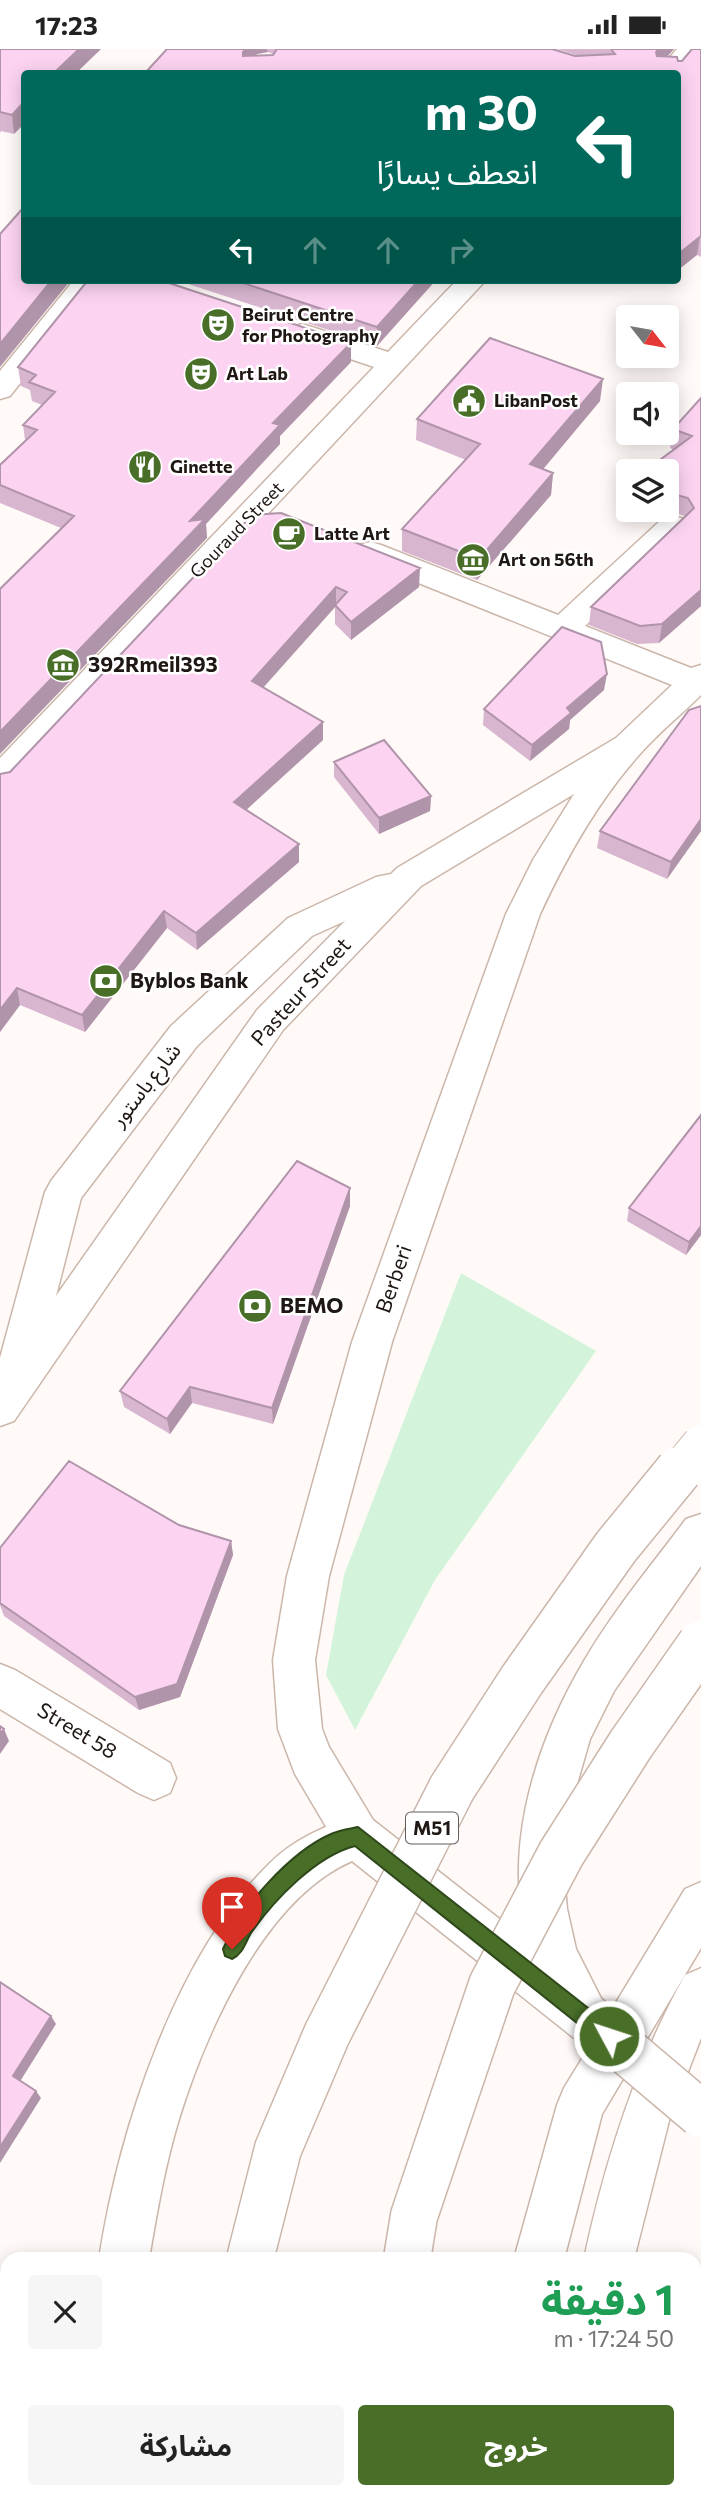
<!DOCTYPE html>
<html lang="ar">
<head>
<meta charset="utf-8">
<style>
  :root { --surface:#fff; --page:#f6f6f6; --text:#222; --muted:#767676; --accent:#486e28 }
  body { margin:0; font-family:Commissioner,"Noto Sans Arabic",sans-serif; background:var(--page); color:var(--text); direction:rtl; height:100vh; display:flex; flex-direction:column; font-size:26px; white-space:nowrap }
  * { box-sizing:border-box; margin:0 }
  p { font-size:23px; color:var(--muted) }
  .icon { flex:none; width:38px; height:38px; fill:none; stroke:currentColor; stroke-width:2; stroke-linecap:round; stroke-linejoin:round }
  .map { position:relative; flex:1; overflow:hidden; direction:ltr }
  .sheet { position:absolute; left:0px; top:2203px; width:702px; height:247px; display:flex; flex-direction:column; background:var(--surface); border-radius:21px 21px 0 0; box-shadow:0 4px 18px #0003; direction:rtl }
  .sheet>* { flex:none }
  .top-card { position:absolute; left:21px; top:21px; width:660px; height:214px; border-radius:7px; box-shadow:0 4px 18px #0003; direction:rtl; background:#00695c; color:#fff; overflow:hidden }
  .needle { width:46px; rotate:121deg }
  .fabs { position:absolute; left:616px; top:256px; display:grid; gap:14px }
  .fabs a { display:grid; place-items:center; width:63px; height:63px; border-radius:7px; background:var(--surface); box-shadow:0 4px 18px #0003; font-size:35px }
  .pin { position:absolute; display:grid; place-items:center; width:60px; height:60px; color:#fff; margin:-72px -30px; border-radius:50% 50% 50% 0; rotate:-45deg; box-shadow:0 0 7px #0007 }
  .pin .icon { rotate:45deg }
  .me { position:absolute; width:77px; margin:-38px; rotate:310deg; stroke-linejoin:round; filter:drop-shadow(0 0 5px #0008) }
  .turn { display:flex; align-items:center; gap:24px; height:147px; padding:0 28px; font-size:32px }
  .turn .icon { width:91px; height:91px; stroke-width:2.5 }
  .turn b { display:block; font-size:49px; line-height:60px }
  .lanes { display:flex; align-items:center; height:66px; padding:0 28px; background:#0003; justify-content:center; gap:35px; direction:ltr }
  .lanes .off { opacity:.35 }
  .round { display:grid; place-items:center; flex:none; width:74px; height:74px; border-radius:7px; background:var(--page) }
  .head { display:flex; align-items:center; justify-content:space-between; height:119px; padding:0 28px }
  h1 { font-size:42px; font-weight:700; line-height:52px; color:#1e9e55 }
  .cta { display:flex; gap:14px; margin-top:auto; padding:14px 28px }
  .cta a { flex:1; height:80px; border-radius:7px; background:var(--accent); color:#fff; font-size:28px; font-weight:700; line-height:80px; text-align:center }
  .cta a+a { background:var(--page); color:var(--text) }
  .status { display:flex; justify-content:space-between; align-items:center; height:49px; padding:0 35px; background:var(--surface); direction:ltr }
  .status svg { height:19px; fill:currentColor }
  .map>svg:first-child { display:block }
  .green { fill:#d3f4da }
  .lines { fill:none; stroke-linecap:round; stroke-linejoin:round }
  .minor-casing { stroke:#cbb6aa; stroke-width:3 }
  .highway-casing { stroke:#cbb6aa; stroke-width:3 }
  .minor { fill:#fff; fill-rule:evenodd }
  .highway { fill:#fff; fill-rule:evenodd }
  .highway-bridge-far1-casing { stroke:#cbb6aa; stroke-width:38; stroke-linecap:butt }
  .highway-bridge-casing { stroke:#cbb6aa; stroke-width:49; stroke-linecap:butt }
  .highway-bridge-far1 { stroke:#fff; stroke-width:36 }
  .highway-bridge { stroke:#fff; stroke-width:46 }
  .wall { fill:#d9b6d0; fill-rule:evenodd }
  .shaded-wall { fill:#b094a9 }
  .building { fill:#fcd4f2; stroke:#b094a9; stroke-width:2 }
  .route { fill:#486e28; stroke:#2f481a; stroke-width:2 }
  .labels { text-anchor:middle; stroke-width:5; stroke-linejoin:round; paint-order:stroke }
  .far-poi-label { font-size:18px; font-weight:bold; fill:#1f1713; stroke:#fff; text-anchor:start }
  .far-street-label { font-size:18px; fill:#1f1713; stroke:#fff }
  .shield { fill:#fff; stroke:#625d5a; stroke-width:2 }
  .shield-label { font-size:19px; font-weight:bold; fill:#1f1713 }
  .poi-label { font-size:21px; font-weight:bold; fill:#1f1713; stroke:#fff; text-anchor:start }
  .street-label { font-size:21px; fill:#1f1713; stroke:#fff }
</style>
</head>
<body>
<div class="status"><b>17:23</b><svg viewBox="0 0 49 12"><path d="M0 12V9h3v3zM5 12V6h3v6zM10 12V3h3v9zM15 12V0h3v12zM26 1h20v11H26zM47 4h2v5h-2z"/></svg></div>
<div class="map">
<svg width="701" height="2449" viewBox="0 0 701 2449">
  <rect width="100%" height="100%" fill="#fffaf8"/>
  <path class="green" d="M 461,1224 L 596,1302 L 435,1531 L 355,1681 L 326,1626 L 344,1526 Z"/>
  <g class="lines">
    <g class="minor-casing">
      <path id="minor" d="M 677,0 L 701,0 L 701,3 L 677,29 L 677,24 L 656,24 Z
        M 74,231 L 102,231 L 10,347 L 0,350 L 0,322 Z
        M 457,231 L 486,231 L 12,739 L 0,742 L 0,709 L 374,318 L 292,290 L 288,284 L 292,278 L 302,275 L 312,278 L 388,303 Z
        M 673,467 L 684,470 L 688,477 L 684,484 L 585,577 L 691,619 L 701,616 L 701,646 C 681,666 658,684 639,706 C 598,752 566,809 540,865 L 392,1293 L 329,1527 L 315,1611 L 322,1680 L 329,1698 L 373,1771 L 379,1787 L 373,1803 L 357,1809 L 341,1803 L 295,1725 L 278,1680 L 273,1611 L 287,1527 L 352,1293 L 506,865 L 533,811 L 574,745 L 421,837 L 283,981 L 14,1372 L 0,1377 L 0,1309 L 45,1143 L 51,1132 L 171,977 L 288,869 L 376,828 L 391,825 L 397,819 L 616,689 L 672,636 L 359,510 L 355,503 L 359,496 L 370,493 L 381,496 L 558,566 L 662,470 ZM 345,872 L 257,961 L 56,1247 L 81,1149 L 197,997 L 312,887 Z
        M 701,1465 L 701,1517 L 614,1642 L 590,1690 L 571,1756 L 564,1826 L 567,1860 L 576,1900 L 609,1965 L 685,1840 L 701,1833 L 701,1899 L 602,2065 L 564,2210 L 514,2210 L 557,2056 L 564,2039 L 599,1982 L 586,1987 C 582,1986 575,1984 571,1981 C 559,1973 543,1931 536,1916 C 496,1817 532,1700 584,1612 C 613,1562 651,1517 686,1470 Z
        M 0,1615 L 15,1621 L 170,1714 L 176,1729 L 170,1744 L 154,1751 L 138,1744 L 0,1660 Z
        M 0,2222 L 7,2225 L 7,2276 L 0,2273 Z
        M 501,2443 L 553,2443 L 554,2449 L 502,2449 Z"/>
    </g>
    <g class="highway-casing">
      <path id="highway" d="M 357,1765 L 373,1771 L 608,1955 L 614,1972 L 608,1989 L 591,1995 L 574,1989 L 352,1812 C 264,1850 206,1983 179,2070 C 165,2116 157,2163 149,2210 L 99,2210 C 119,2081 175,1907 270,1814 C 295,1789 325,1778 357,1765 Z
        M 701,1919 L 701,1989 L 669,2072 L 634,2210 L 584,2210 C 605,2112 636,2014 685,1926 Z
        M 67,2443 L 119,2443 L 119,2449 L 67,2449 Z
        M 178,2443 L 230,2443 L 228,2449 L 176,2449 Z
        M 344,2443 L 396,2443 L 395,2449 L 343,2449 Z
        M 548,2443 L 600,2443 L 600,2449 L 548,2449 Z"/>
    </g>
    <use href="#minor" class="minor"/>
    <use href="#highway" class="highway"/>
    <g class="highway-bridge-far1-casing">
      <path id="highway-bridge-far1" d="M 678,1422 L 701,1394"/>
    </g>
    <g class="highway-bridge-casing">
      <path id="highway-bridge" d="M 591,1972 L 701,2065
        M 250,2210 L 278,2100 L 327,1985 L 452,1739 L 522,1631 L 616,1498 L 679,1421
        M 407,2210 L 414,2167 L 492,1936 L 561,1805 L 631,1695 L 701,1595"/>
    </g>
    <use href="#highway-bridge-far1" class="highway-bridge-far1"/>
    <use href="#highway-bridge" class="highway-bridge"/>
  </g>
  <path class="wall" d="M 0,0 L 101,0 L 76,24 L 24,24 L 14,85 L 1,82 L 0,84 Z
    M 167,0 L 552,0 L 575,7 L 579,7 L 557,0 L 674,0 L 667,7 L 678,12 L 682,12 L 701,0 L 701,208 L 697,206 L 677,24 L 145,24 ZM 268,3 L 273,5 L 273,6 L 256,7 L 257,5 Z
    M 176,231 L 436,231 L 377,297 Z
    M 351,313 L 280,387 L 280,395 L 206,475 L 207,489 L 61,479 L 0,454 L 0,416 L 25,391 L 23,376 L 42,356 L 32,352 L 30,341 L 21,337 L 18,318 Z
    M 701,349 L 701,557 L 659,594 L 637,595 L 589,576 L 591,558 L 685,467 L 674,464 L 662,467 L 646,460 L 667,460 L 674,401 L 670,399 L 673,380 Z
    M 600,352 L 543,420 L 553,424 L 551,446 L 477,531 L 402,502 L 402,480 L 466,411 L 416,391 L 417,370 Z
    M 252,466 L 419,538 L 351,591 L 335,575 L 335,558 L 263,638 L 323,673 L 323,691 L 246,761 L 299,795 L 299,813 L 197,901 L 167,879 L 85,983 L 20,956 L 0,983 L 10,723 Z
    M 604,641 L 570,671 L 569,680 L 530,712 L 483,676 L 484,660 Z
    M 334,713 L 431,747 L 430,762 L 379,785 L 334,728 Z
    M 600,782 L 701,782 L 667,830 L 597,799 Z
    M 350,1139 L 350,1157 L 273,1375 L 192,1354 L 170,1385 L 124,1358 L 120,1342 Z
    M 629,1159 L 701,1186 L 686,1206 L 627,1172 Z
    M 179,1476 L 231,1492 L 233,1506 L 180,1648 L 139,1661 L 4,1567 L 0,1556 L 0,1499 Z"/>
  <path class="shaded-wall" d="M 79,0 L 101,0 L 76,24 L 54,24 Z
    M 246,0 L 267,0 L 268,3 L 257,5 L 244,22 L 243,3 Z
    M 659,0 L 674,0 L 654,22 L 656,3 Z
    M 24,53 L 24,75 L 14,85 L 12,66 Z
    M 700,187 L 697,206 L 677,222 L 677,206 Z
    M 52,231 L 71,231 L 0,318 L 0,295 Z
    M 419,231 L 436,231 L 377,297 L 377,278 Z
    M 351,294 L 351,313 L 280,387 L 280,395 L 206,475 L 207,489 L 0,705 L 0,683 L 190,472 L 273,374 Z
    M 603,330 L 600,352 L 529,437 L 530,415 Z
    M 553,424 L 551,446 L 477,531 L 479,510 Z
    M 677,446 L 674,464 L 662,467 L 663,460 L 667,460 L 667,448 Z
    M 420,519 L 419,538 L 351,591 L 351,573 Z
    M 336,538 L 336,557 L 253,650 L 252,632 Z
    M 701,541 L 701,557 L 659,594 L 662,575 Z
    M 607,625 L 604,641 L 570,671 L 569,680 L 530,712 L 532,696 L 567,659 Z
    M 323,673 L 323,691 L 235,771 L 234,753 Z
    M 431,747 L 430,762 L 379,785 L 379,769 Z
    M 701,770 L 701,782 L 667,830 L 671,813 Z
    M 299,795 L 299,813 L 197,901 L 196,884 Z
    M 164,862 L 167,879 L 85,983 L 82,966 Z
    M 17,939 L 20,956 L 0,983 L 0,961 Z
    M 350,1139 L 350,1157 L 273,1375 L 272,1359 Z
    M 701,1177 L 701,1186 L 686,1206 L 689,1193 Z
    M 190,1338 L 192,1354 L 170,1385 L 167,1370 Z
    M 231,1492 L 233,1506 L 180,1648 L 139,1661 L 135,1648 Z
    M 4,1680 L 9,1692 L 0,1705 L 0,1685 Z
    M 51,1967 L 56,1975 L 19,2034 L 13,2027 Z
    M 36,2042 L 41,2049 L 0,2114 L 0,2098 Z"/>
  <path class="building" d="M 0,0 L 79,0 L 54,24 L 24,24 L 24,53 L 12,66 L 0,63 Z
    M 167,0 L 246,0 L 243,3 L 243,7 L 273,6 L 277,0 L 552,0 L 575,7 L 615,5 L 611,0 L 659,0 L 656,3 L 657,7 L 677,8 L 678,12 L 682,12 L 692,0 L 701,0 L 701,187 L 677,206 L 677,24 L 145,24 Z
    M 24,158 L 24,231 L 52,231 L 0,295 L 0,185 Z
    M 88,231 L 160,231 L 351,294 L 273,374 L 280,376 L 190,472 L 205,470 L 0,683 L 0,540 L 74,467 L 0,436 L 0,416 L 37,381 L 23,376 L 55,343 L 29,333 L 36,326 L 18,318 Z
    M 234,231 L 419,231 L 377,278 Z
    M 490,289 L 603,330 L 530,415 L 553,424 L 479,510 L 402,480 L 480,395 L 417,370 Z
    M 701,349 L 701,541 L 662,575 L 640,577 L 591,558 L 694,459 L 688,449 L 677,446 L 667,448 L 667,422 L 645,422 L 692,387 L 673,380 Z
    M 281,464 L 420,519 L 351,573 L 335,556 L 347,543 L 336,538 L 252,632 L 323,673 L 234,753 L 299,795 L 196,884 L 164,862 L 82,966 L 17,939 L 0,961 L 0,725 L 10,723 L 252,466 Z
    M 562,578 L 601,593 L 607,625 L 567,659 L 571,664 L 532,696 L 484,660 Z
    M 701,657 L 701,770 L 671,813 L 600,782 L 689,661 Z
    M 384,691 L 431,747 L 379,769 L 334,713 Z
    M 701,1066 L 701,1177 L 689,1193 L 629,1159 Z
    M 297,1112 L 350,1139 L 272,1359 L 190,1338 L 167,1370 L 120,1342 Z
    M 69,1412 L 179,1476 L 231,1492 L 177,1635 L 135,1648 L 0,1554 L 0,1499 Z
    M 0,1677 L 4,1680 L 0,1685 Z
    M 0,1933 L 51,1967 L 13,2027 L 36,2042 L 0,2098 Z"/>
  <path class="route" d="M 358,1778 L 616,1981 L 619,1987 L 616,1994 L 609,1997 L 602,1994 L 355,1797 C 316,1807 274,1851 251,1884 C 245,1894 243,1905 232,1910 L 225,1907 L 223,1900 C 240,1859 290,1803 331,1785 C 339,1781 349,1780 358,1778 Z"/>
  <defs>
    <g id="theatre-disc" transform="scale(1.75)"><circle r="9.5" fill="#486e28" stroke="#fff"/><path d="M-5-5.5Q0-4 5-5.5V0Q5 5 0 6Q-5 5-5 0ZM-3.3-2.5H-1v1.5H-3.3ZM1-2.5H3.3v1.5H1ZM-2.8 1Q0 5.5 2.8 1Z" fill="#fff"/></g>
    <g id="civic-disc" transform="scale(1.75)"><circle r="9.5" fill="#486e28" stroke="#fff"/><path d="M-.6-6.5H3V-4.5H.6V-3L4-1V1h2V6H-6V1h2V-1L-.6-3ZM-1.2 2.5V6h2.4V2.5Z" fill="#fff"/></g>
    <g id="restaurant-disc" transform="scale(1.75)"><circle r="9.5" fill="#486e28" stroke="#fff"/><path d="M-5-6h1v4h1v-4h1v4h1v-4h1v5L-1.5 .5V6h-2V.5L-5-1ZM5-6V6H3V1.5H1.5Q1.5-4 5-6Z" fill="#fff"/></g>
    <g id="cafe-disc" transform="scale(1.75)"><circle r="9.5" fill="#486e28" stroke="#fff"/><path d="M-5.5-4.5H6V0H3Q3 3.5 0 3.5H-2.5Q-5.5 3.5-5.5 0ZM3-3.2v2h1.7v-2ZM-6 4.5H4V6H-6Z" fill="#fff"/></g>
    <g id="museum-disc" transform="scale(1.75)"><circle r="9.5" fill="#486e28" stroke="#fff"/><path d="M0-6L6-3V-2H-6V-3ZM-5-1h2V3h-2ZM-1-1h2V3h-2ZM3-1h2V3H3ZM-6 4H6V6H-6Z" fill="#fff"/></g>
    <g id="bank-disc" transform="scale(1.75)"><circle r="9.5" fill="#486e28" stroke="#fff"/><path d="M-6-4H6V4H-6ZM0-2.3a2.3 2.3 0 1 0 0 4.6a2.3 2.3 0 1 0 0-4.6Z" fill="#fff"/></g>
  </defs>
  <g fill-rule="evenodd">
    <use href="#theatre-disc" x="218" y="276"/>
    <use href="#theatre-disc" x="201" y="325"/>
    <use href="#civic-disc" x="469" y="352"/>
    <use href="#restaurant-disc" x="145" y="418"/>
    <use href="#cafe-disc" x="289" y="485"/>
    <use href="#museum-disc" x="473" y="511"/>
    <use href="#museum-disc" x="63" y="616"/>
    <use href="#bank-disc" x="106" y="932"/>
    <use href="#bank-disc" x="255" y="1257"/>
  </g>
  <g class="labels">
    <g class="far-poi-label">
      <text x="242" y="272">Beirut Centre<tspan x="242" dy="21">for Photography</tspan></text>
      <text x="226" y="331">Art Lab</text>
      <text x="494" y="358">LibanPost</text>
      <text x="170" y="424">Ginette</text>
      <text x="314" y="491">Latte Art</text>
      <text x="498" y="517">Art on 56th</text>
    </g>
    <g class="far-street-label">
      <text transform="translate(237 481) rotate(-46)" y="6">Gouraud Street</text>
    </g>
    <rect class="shield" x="406" y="1763.5" width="52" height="31" rx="5"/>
    <g class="shield-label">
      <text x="432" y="1786">M51</text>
    </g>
    <g class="poi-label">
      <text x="88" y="623">392Rmeil393</text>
      <text x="130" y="939">Byblos Bank</text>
      <text x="280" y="1264">BEMO</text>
    </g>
    <g class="street-label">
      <text transform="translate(301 943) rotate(-48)" y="7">Pasteur Street</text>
      <text transform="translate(146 1036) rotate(-52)" y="7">شارع باستور</text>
      <text transform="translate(394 1230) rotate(-71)" y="7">Berberi</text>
      <text transform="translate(77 1682) rotate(31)" y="7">Street 58</text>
    </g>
  </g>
</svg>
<div class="fabs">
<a><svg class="needle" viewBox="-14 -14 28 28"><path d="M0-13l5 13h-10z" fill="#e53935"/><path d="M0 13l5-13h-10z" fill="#767676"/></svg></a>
<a><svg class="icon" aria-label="sound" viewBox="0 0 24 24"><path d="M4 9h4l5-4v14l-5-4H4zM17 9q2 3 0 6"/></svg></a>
<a><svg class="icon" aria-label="layers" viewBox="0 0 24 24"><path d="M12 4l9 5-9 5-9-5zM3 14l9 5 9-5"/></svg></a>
</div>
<div class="pin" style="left:232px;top:1900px;background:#d93025"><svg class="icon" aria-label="arrive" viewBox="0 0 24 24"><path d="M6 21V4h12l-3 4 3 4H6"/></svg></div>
<svg class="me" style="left:609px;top:1987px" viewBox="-20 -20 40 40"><circle r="17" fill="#486e28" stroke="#fff" stroke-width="3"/><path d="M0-11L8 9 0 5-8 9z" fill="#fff"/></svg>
<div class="top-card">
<div class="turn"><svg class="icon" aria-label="left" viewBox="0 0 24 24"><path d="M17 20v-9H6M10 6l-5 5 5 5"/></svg><div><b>30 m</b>انعطف يسارًا</div></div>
<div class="lanes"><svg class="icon" aria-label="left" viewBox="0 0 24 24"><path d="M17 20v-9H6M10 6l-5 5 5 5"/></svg><svg class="icon off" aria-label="ahead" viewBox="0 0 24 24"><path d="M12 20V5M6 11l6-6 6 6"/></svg><svg class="icon off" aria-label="ahead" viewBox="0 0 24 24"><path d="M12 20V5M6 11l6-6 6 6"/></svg><svg class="icon off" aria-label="right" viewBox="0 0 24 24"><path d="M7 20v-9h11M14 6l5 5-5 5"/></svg></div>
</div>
<section class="sheet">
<div class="head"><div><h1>1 دقيقة</h1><p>50 m · 17:24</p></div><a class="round"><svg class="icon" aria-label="close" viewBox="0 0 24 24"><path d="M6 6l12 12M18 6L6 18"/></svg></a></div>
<div class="cta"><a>خروج</a><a>مشاركة</a></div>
</section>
</div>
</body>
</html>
